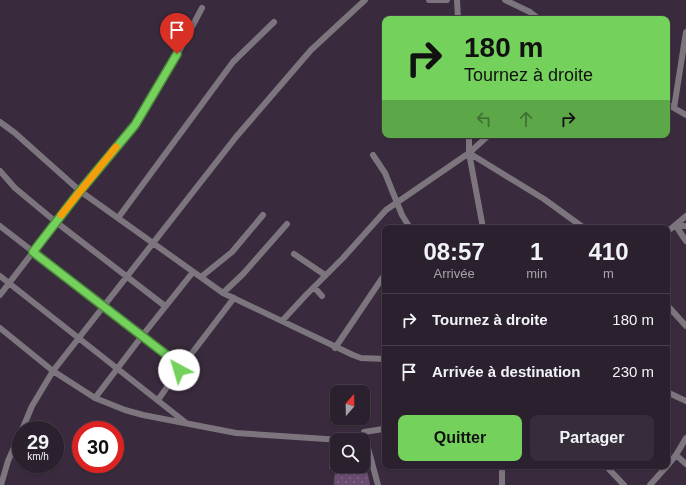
<!DOCTYPE html>
<html lang="fr">
<head>
<meta charset="utf-8">
<style>
  :root { --surface:#2b202e; --page:#372d3a; --text:#f1f3f6; --muted:#a6a3aa; --line:#473e4a; --accent:#74d25c }
  body { margin:0; font-family:Helvetica,sans-serif; background:var(--page); color:var(--text); height:100vh; display:flex; flex-direction:column; font-size:15px; white-space:nowrap }
  * { box-sizing:border-box; margin:0 }
  p { font-size:13px; color:var(--muted) }
  .icon { flex:none; width:22px; height:22px; fill:none; stroke:currentColor; stroke-width:2; stroke-linecap:round; stroke-linejoin:round }
  .map { position:relative; flex:1; overflow:hidden }
  .panel { position:absolute; left:382px; top:225px; width:288px; height:244px; display:flex; flex-direction:column; background:var(--surface); border-radius:8px; box-shadow:0 1px 3px #0004,0 0 0 1px var(--line) }
  .panel>* { flex:none }
  .guide { position:absolute; left:382px; top:16px; width:288px; height:122px; border-radius:8px; box-shadow:0 1px 3px #0004,0 0 0 1px var(--line); background:#74d25c; color:#111; overflow:hidden }
  .needle { width:26px; rotate:20deg }
  .controls { position:absolute; left:330px; top:385px; display:grid; gap:8px }
  .controls a { display:grid; place-items:center; width:40px; height:40px; border-radius:8px; background:var(--surface); box-shadow:0 1px 3px #0004,0 0 0 1px var(--line); font-size:20px }
  .speed { position:absolute; left:12px; top:421px; display:flex; gap:8px; font-size:20px; font-weight:700; text-align:center }
  .speed>* { display:grid; place-content:center; width:52px; height:52px; border-radius:50%; background:var(--surface); box-shadow:0 1px 3px #0004,0 0 0 1px var(--line); line-height:1 }
  .speed small { font-size:10px; font-weight:400 }
  .speed .limit { border:6px solid #d22; background:#fff; color:#111 }
  .pin { position:absolute; display:grid; place-items:center; width:34px; height:34px; color:#fff; margin:-41px -17px; border-radius:50% 50% 50% 0; rotate:-45deg; box-shadow:0 0 4px #0007 }
  .pin .icon { rotate:45deg }
  .me { position:absolute; width:44px; margin:-22px; rotate:321deg; stroke-linejoin:round; filter:drop-shadow(0 0 3px #0008) }
  .turn { display:flex; align-items:center; gap:14px; height:84px; padding:0 16px; font-size:18px }
  .turn .icon { width:52px; height:52px; stroke-width:2.5 }
  .turn b { display:block; font-size:28px; line-height:34px }
  .lanes { display:flex; align-items:center; height:38px; padding:0 16px; background:#0003; justify-content:center; gap:20px; direction:ltr }
  .lanes .off { opacity:.35 }
  .eta { display:flex; justify-content:space-evenly; align-items:center; height:68px; text-align:center }
  .eta b { font-size:24px; font-weight:700; line-height:28px }
  .action { display:flex; gap:8px; margin-top:auto; padding:8px 16px }
  .action a { flex:1; height:46px; border-radius:8px; background:var(--accent); color:#111; font-size:16px; font-weight:700; line-height:46px; text-align:center }
  .action a+a { background:var(--page); color:var(--text) }
  ul { padding:0; list-style:none }
  li { display:flex; align-items:center; gap:12px; height:52px; padding:0 16px; border-top:1px solid var(--line) }
  li div { flex:1 }
  li b { display:block; font-size:15px }
  li em { font-style:normal }
  .map>svg:first-child { display:block }
  .garden { fill:url(#garden-dots) }
  .lines { fill:none; stroke-linecap:round; stroke-linejoin:round }
  .minor { stroke:#7c757e; stroke-width:6 }
  .route-casing { stroke:#4b883c; stroke-width:10 }
  .route { stroke:#74d25c; stroke-width:7 }
  .slow { stroke:#f59e0b; stroke-width:7 }
</style>
</head>
<body>
<div class="map">
<svg width="686" height="485" viewBox="0 0 686 485">
  <defs>
    <pattern id="garden-dots" width="8" height="8" patternUnits="userSpaceOnUse"><rect width="8" height="8" fill="#6a4c71"/><path d="M2 2h.1M6 6h.1" fill="none" stroke="#7f6585" stroke-width="1.8" stroke-linecap="round"/></pattern>
  </defs>
  <rect width="100%" height="100%" fill="#392b3d"/>
  <path class="garden" d="M 330,447 L 337,447 L 337,466 L 363,466 L 363,451 L 370,485 L 334,485 L 335,469 L 329,469 Z"/>
  <g class="lines">
    <path class="minor" d="M 429,0 L 447,0
      M 457,0 L 458,19
      M 505,0 L 530,12 L 539,19
      M 667,104 L 686,115
      M 674,108 L 686,32
      M 0,122 L 15,133 L 80,191 L 223,293 L 353,355 L 361,358 L 385,359
      M 469,135 L 469,153 L 483,228
      M 469,153 L 544,199 L 584,228
      M 373,155 L 385,173 L 402,215 L 410,228
      M 0,171 L 15,188 L 56,222 L 165,306
      M 118,218 L 233,62 L 274,22
      M 0,226 L 177,363 L 179,370 L 158,400
      M 676,226 L 686,241
      M 676,226 L 686,226
      M 667,232 L 686,216
      M 294,254 L 325,275
      M 0,276 L 185,422
      M 201,277 L 232,252 L 263,215
      M 314,287 L 322,296
      M 223,293 L 243,274 L 287,224
      M 0,295 L 80,191 L 135,125 L 171,66 L 202,8
      M 667,305 L 686,326
      M 282,321 L 306,295 L 343,258 L 386,210 L 469,153 L 489,135
      M 0,328 L 53,371 L 95,398 L 125,410 L 143,415 L 236,433 L 341,440
      M 335,348 L 385,274
      M 179,370 L 234,298
      M 667,392 L 686,401
      M 95,398 L 142,336 L 193,272
      M 22,430 L 32,406 L 53,371 L 236,137 L 311,50 L 365,0
      M 363,440 L 364,432 L 383,429
      M 363,444 L 368,448 L 378,485
      M 676,455 L 686,464
      M 502,466 L 502,485
      M 606,466 L 624,485
      M 667,466 L 676,455 L 686,438
      M 1,485 L 8,461 L 21,432
      M 650,485 L 667,466"/>
  </g>
  <g class="lines">
    <g class="route-casing">
      <path id="route" d="M 177,54 L 135,125 L 80,191 L 33,252 L 177,363 L 179,370"/>
    </g>
    <use href="#route" class="route"/>
    <path class="slow" d="M 61,215 L 116,147"/>
  </g>
</svg>
<div class="controls">
<a><svg class="needle" viewBox="-14 -14 28 28"><path d="M0-13l5 13h-10z" fill="#e53935"/><path d="M0 13l5-13h-10z" fill="#a6a3aa"/></svg></a>
<a><svg class="icon" aria-label="search" viewBox="0 0 24 24"><circle cx="10" cy="10" r="6"/><path d="M15 15l6 6"/></svg></a>
</div>
<div class="speed"><div>29<small>km/h</small></div><div class="limit">30</div></div>
<div class="pin" style="left:177px;top:54px;background:#d93025"><svg class="icon" aria-label="arrive" viewBox="0 0 24 24"><path d="M6 21V4h12l-3 4 3 4H6"/></svg></div>
<svg class="me" style="left:179px;top:370px" viewBox="-20 -20 40 40"><circle r="19" fill="#fff"/><path d="M0-13L10 11 0 6-10 11z" fill="#74d25c"/></svg>
<div class="guide">
<div class="turn"><svg class="icon" aria-label="right" viewBox="0 0 24 24"><path d="M7 20v-9h11M14 6l5 5-5 5"/></svg><div><b>180 m</b>Tournez à droite</div></div>
<div class="lanes"><svg class="icon off" aria-label="left" viewBox="0 0 24 24"><path d="M17 20v-9H6M10 6l-5 5 5 5"/></svg><svg class="icon off" aria-label="ahead" viewBox="0 0 24 24"><path d="M12 20V5M6 11l6-6 6 6"/></svg><svg class="icon" aria-label="right" viewBox="0 0 24 24"><path d="M7 20v-9h11M14 6l5 5-5 5"/></svg></div>
</div>
<section class="panel">
<div class="eta">
<div><b>08:57</b><p>Arrivée</p></div>
<div><b>1</b><p>min</p></div>
<div><b>410</b><p>m</p></div>
</div>
<ul>
<li><svg class="icon" aria-label="right" viewBox="0 0 24 24"><path d="M7 20v-9h11M14 6l5 5-5 5"/></svg><div><b>Tournez à droite</b></div><em>180 m</em></li>
<li><svg class="icon" aria-label="arrive" viewBox="0 0 24 24"><path d="M6 21V4h12l-3 4 3 4H6"/></svg><div><b>Arrivée à destination</b></div><em>230 m</em></li>
</ul>
<div class="action"><a>Quitter</a><a>Partager</a></div>
</section>
</div>
</body>
</html>
